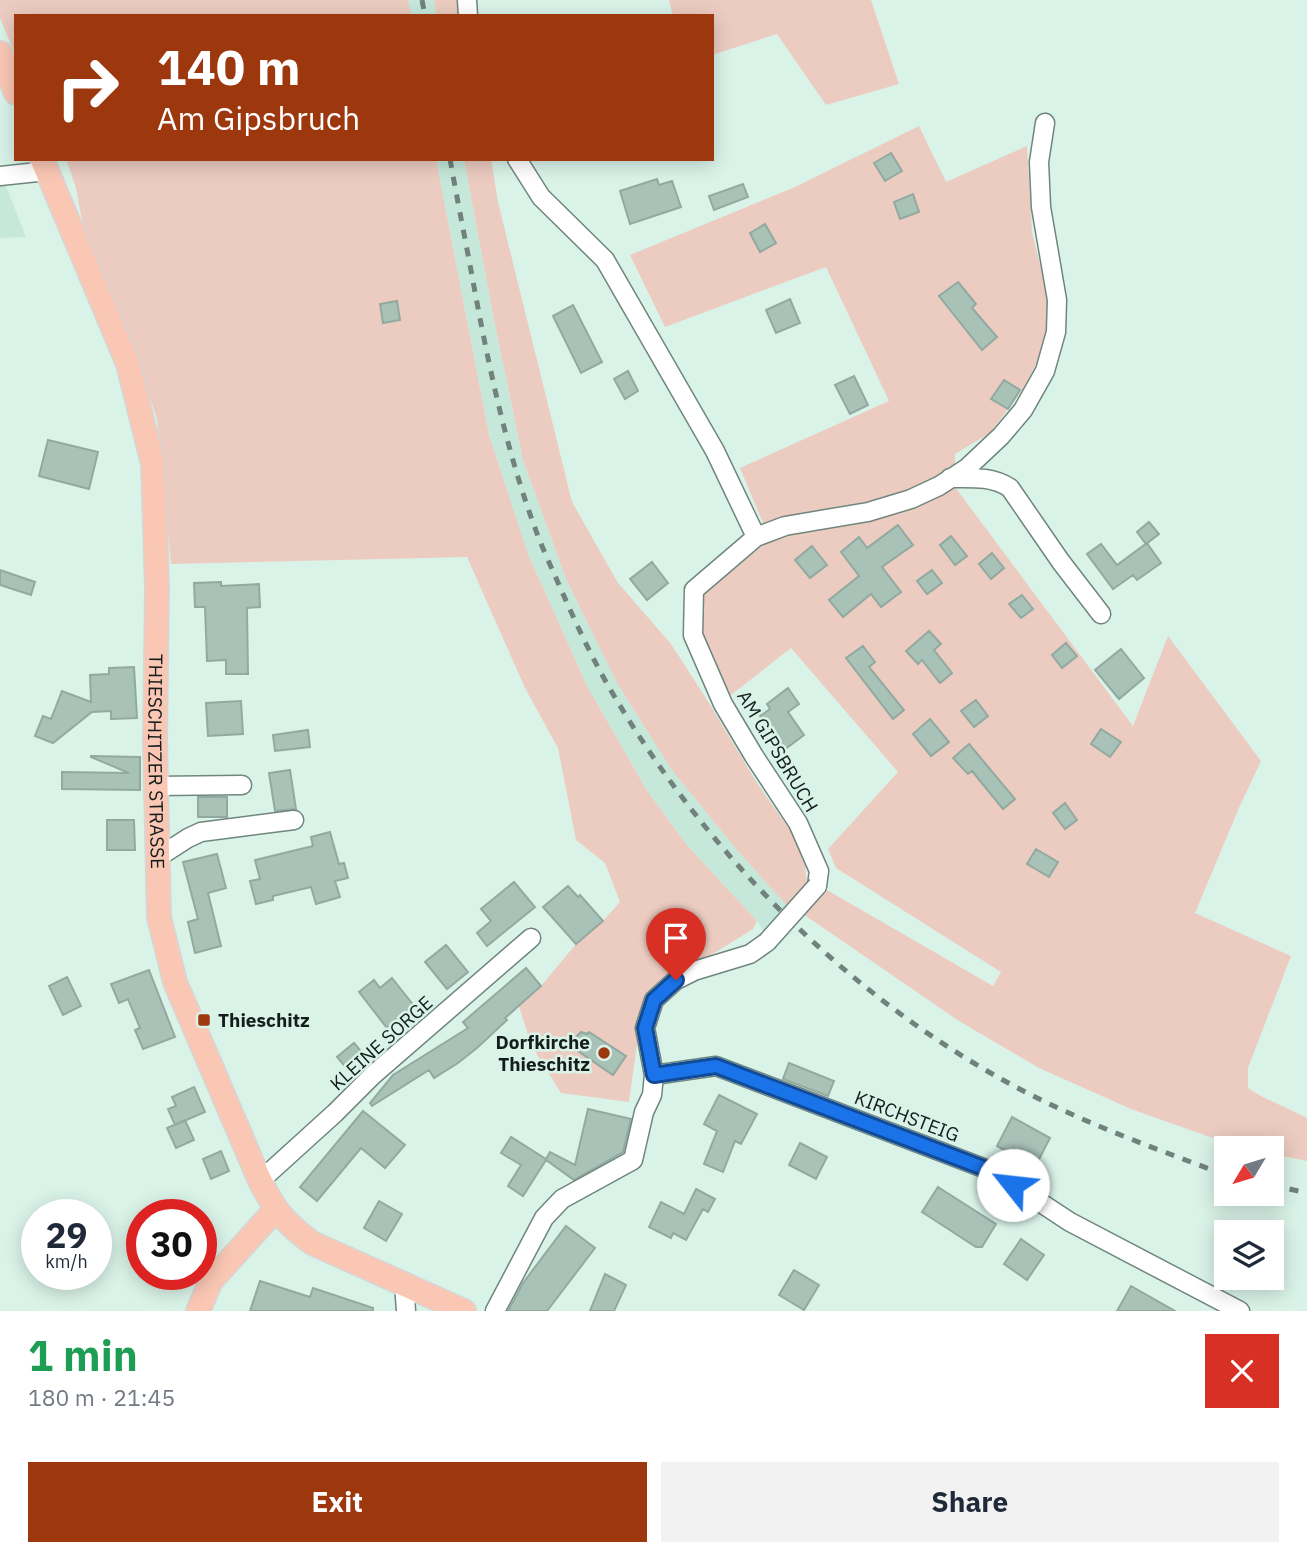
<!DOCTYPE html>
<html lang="en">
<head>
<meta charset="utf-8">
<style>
  :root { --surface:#fff; --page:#f2f2f3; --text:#1f2937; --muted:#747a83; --accent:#9d370e }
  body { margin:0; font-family:"IBM Plex Sans",sans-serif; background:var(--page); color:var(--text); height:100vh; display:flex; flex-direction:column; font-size:26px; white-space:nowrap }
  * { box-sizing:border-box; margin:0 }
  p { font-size:23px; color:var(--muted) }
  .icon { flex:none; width:38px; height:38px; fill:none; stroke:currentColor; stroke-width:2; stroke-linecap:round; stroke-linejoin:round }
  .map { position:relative; height:1311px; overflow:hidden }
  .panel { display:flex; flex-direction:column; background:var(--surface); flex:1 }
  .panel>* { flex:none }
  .banner { position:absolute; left:14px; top:14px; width:700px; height:147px; border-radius:0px; box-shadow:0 4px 18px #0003; background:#9d370e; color:#fff; overflow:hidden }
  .needle { width:46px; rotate:232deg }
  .controls { position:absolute; left:1214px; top:1136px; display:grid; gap:14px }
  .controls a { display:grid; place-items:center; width:70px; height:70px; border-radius:0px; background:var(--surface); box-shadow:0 4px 18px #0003; font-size:35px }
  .speed { position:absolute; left:21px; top:1199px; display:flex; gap:14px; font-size:35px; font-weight:700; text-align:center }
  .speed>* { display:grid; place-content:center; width:91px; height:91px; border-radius:50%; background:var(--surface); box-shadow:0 4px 18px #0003; line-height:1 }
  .speed small { font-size:18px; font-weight:400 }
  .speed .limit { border:10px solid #d22; background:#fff; color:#111 }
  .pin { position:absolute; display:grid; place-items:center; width:60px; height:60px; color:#fff; margin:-72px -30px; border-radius:50% 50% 50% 0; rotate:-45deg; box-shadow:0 0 7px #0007 }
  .pin .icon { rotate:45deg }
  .me { position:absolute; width:77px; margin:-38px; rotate:299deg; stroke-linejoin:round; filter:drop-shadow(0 0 5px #0008) }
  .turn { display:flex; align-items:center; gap:24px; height:147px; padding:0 28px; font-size:32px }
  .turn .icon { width:91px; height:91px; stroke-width:2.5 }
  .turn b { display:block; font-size:49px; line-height:60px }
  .round { display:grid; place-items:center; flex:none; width:74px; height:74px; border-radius:0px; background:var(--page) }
  .overview { display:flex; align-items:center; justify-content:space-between; height:119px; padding:0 28px }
  h1 { font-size:42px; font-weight:800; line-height:52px; color:#1e9e55 }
  .cta { display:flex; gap:14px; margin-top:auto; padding:14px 28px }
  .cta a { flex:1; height:80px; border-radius:0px; background:var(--accent); color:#fff; font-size:28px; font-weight:800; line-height:80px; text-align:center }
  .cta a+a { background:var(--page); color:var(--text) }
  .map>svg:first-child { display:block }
  .built { fill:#c6e8db }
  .green { fill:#ecccc1 }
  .building { fill:#a9c2b8; stroke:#92a9a0; stroke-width:2 }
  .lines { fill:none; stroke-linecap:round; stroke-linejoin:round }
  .minor-casing { stroke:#6f867d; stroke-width:21 }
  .major-casing { stroke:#d5d6d6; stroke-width:26 }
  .minor { stroke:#fff; stroke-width:18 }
  .major { stroke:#fbc7b5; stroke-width:23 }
  .rail { stroke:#71817b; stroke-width:5; stroke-dasharray:9 9; stroke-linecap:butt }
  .minor-bridge-casing { stroke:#6f867d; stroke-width:21; stroke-linecap:butt }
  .minor-bridge { stroke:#fff; stroke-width:18 }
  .route-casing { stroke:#114b97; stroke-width:18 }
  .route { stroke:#1a73e8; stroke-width:12 }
  .poi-dot { fill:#9d370e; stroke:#daf3e9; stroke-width:2.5 }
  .labels { text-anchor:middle; stroke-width:5; stroke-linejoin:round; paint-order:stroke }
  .street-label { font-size:19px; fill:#141d1a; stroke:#daf3e9 }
  .poi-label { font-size:19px; font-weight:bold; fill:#141d1a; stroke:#daf3e9; text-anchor:start }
</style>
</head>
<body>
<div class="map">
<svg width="1307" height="1311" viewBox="0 0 1307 1311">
  <rect width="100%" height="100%" fill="#daf3e9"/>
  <path class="built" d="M 408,0 L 434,0 L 437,16 L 411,16 Z
    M 436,159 L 464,159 L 494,320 L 523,460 L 566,579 L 617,683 L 671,769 L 737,850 L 789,908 L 765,933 L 757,921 L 686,844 L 646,789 L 587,686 L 528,554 L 489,435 Z
    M 0,171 L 2,176 L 26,237 L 0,238 Z"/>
  <path class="green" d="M 0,0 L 408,0 L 411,16 L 16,16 L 16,57 L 0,18 Z
    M 434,0 L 459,0 L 461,16 L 437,16 Z
    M 669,0 L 871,0 L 899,84 L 826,105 L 777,34 L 712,55 L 712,16 L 673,16 Z
    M 919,126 L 946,182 L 1027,146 L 1032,232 L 1051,309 L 1043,350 L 1025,386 L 990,433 L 955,454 L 955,487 L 1133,726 L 1168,636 L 1261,761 L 1238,810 L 1195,913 L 1291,956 L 1248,1068 L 1248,1088 L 1259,1095 L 1307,1118 L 1307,1161 L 1272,1154 L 1272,1148 L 1249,1148 L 1207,1136 L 1131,1109 L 1039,1068 L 959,1021 L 803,914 L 812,905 L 820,886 L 993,986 L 1001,972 L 836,868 L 828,849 L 898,772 L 791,648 L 731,695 L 702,641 L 702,595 L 770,540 L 740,468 L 889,401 L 826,267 L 665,327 L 630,255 L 795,187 Z
    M 66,159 L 436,159 L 489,435 L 528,554 L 587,686 L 646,789 L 686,844 L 757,921 L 753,929 L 669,981 L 642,1008 L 629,1102 L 561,1093 L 531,1045 L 519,1006 L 541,986 L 576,944 L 603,921 L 620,902 L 605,863 L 576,840 L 558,748 L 525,688 L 467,557 L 171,564 L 157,419 L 139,366 L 84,232 L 76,188 Z
    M 464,159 L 491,159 L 498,202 L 572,502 L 618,583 L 671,644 L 704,695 L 757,783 L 804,850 L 807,887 L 789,908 L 737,850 L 671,769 L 617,683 L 566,579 L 523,460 L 494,320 Z"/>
  <path class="building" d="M 891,153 L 902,171 L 885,181 L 874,163 Z
    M 657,179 L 659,185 L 672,181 L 681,207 L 630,224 L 620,191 Z
    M 743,184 L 748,197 L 714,210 L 709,196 Z
    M 913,194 L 919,212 L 900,219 L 894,202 Z
    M 765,224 L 776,243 L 760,252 L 750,233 Z
    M 958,282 L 976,304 L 972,308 L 997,337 L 982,350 L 939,296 Z
    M 790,299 L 800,323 L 776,333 L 766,310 Z
    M 397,301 L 400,320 L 383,323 L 380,304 Z
    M 573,305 L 602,362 L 581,373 L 553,316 Z
    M 628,371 L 638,391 L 625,399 L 614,379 Z
    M 854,376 L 868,405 L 850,414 L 835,385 Z
    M 1004,380 L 1020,390 L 1008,409 L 991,399 Z
    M 48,440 L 98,452 L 89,489 L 39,476 Z
    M 1149,522 L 1159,534 L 1146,544 L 1137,532 Z
    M 898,525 L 913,545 L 882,567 L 901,592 L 881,607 L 871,594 L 843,617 L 829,600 L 859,576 L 841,552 L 859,537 L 867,548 Z
    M 951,536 L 967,556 L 955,565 L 940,545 Z
    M 1147,543 L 1161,563 L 1137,580 L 1133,575 L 1113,589 L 1087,554 L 1101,544 L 1117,565 Z
    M 812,546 L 827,565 L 810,578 L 795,560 Z
    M 992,553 L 1004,568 L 991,579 L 979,564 Z
    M 652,562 L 668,583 L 647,600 L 630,579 Z
    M 0,570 L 35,582 L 31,595 L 0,585 Z
    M 932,570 L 942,583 L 927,594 L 917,581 Z
    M 221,582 L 221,586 L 259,584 L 260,607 L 247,608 L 248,674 L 226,674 L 226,660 L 207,661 L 205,607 L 195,607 L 194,583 Z
    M 1022,595 L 1033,609 L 1021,618 L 1009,604 Z
    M 929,631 L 941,644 L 934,650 L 952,673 L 940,683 L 922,660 L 918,664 L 906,651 Z
    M 1066,643 L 1077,656 L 1062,668 L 1052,655 Z
    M 863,646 L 875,662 L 869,667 L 904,710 L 893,719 L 846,658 Z
    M 1121,649 L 1144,678 L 1119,699 L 1095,670 Z
    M 134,667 L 137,718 L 111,719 L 111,711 L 92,712 L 53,743 L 35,736 L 43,716 L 51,719 L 62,691 L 91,702 L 90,675 L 109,674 L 109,668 Z
    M 788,688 L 799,704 L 788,712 L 804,735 L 784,750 L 760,716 L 770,709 L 767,704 Z
    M 976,700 L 988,716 L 974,727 L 961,711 Z
    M 241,701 L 243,734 L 208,736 L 206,703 Z
    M 930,719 L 949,742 L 931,756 L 913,734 Z
    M 1101,729 L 1121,742 L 1110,757 L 1091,744 Z
    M 308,730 L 310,747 L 275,751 L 273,735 Z
    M 969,744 L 1015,799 L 1003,809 L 972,771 L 968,774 L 953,758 Z
    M 91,756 L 140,757 L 140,790 L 62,789 L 62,772 L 129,773 L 91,757 Z
    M 290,770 L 296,809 L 275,811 L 269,773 Z
    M 198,797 L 227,797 L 227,817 L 198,817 Z
    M 1065,803 L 1077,820 L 1065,829 L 1053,813 Z
    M 107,820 L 134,820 L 135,850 L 107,850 Z
    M 330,832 L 339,864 L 344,863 L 348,878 L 335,881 L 340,897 L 316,904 L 311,887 L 273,896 L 273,900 L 256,904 L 250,881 L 260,879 L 255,860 L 313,846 L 311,837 Z
    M 1036,849 L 1058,862 L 1049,877 L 1027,864 Z
    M 217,854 L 226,888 L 208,893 L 221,946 L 195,953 L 188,922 L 198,919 L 183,862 Z
    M 514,882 L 535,907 L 487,946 L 477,933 L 491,921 L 481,909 Z
    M 568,886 L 578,897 L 580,895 L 603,921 L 576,944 L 543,907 Z
    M 446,945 L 468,972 L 447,989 L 425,962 Z
    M 526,968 L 541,986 L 505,1018 L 507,1020 L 477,1048 L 458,1063 L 434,1078 L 429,1070 L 372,1106 L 370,1103 L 393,1075 L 468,1028 L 463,1022 Z
    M 149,970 L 175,1037 L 143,1049 L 135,1030 L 140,1028 L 128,999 L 119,1003 L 111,984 Z
    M 67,977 L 81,1006 L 63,1015 L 49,986 Z
    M 392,978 L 415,1007 L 387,1028 L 359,992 L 374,980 L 380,988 Z
    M 581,1032 L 587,1034 L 589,1032 L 626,1056 L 613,1075 L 578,1051 L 574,1042 L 575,1038 Z
    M 354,1043 L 370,1062 L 354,1077 L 337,1057 Z
    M 789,1063 L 834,1081 L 828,1096 L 783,1079 Z
    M 194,1087 L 205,1112 L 175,1125 L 168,1109 L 176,1106 L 172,1097 Z
    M 719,1095 L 757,1114 L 741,1144 L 735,1141 L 723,1172 L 704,1164 L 717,1131 L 704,1124 Z
    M 588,1109 L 631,1119 L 623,1152 L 574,1180 L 546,1160 L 523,1196 L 508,1186 L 521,1165 L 501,1153 L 511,1137 L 546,1159 L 550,1152 L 575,1165 Z
    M 363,1111 L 405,1145 L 385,1168 L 361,1148 L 317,1201 L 300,1187 Z
    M 1012,1117 L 1050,1138 L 1035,1167 L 997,1146 Z
    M 185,1120 L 194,1140 L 176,1148 L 167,1128 Z
    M 800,1143 L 827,1157 L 816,1179 L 789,1165 Z
    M 221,1151 L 229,1171 L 211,1179 L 203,1159 Z
    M 938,1187 L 996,1224 L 982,1247 L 976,1247 L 922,1212 Z
    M 696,1189 L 715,1199 L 708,1212 L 703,1209 L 686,1240 L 673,1233 L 671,1238 L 649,1227 L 661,1202 L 684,1214 Z
    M 379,1201 L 402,1214 L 386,1241 L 364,1228 Z
    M 566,1226 L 595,1248 L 547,1311 L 508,1311 L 523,1283 Z
    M 1021,1239 L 1044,1255 L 1027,1280 L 1004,1264 Z
    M 794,1270 L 819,1285 L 804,1310 L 779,1295 Z
    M 605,1274 L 626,1285 L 614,1311 L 590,1311 Z
    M 260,1281 L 310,1297 L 313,1288 L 373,1308 L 373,1311 L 250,1311 Z
    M 1131,1286 L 1175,1311 L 1117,1311 Z"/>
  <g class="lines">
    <g class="minor-casing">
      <path id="minor" d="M 467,0 L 468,16
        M 517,159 L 541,197 L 605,260 L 715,451 L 756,537 L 694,590 L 693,635 L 723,704 L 754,756 L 798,823 L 819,871 L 817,886
        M 0,176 L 47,171
        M 950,478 C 971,478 992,476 1010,488 L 1061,562 L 1101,614
        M 756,537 L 785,526 L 868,512 L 911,499 L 939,486 L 967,468 L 1001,436 L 1023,410 L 1045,371 L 1056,332 L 1057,300 L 1041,207 L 1039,162 L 1045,123
        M 156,786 L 242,785
        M 157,858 L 188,838 L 201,832 L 294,820
        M 654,1075 L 716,1066 L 994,1172 L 1070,1222 L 1240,1311
        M 260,1181 L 335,1113 L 373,1075 L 531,938
        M 404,1283 L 406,1311
        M 495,1311 L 544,1218 L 562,1199 L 633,1160 L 644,1112 L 652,1095 L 654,1075 L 645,1028 L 654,1000 L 676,980 L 694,971 L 750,954 L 767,942"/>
    </g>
    <g class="major-casing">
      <g id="major">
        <path d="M 0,53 L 16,93"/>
        <path id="s1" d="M 42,159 L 128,364 L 153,464 L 157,587 L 155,741 L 159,917 L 175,982 L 260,1181 C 277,1213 283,1221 312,1243 L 464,1311"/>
        <path d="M 198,1311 L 211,1281 L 275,1210"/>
      </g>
    </g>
    <use href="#minor" class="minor"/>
    <use href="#major" class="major"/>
    <path class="rail" d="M 422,0 L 425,16
      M 450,159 C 458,204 467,248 475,292 C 490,372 507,452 535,528 C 541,545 549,562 556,578 C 573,617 591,657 613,694 C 706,852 843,991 1003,1080 C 1071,1118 1143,1144 1215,1171 L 1227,1174
      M 1272,1185 L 1307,1193"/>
    <g class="minor-bridge-casing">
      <path id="minor-bridge" d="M 767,942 L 817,886"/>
    </g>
    <use href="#minor-bridge" class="minor-bridge"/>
  </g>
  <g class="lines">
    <g class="route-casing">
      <path id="route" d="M 676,980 L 654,1000 L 645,1028 L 654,1075 L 716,1066 L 994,1172 L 1013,1185"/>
    </g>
    <use href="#route" class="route"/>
  </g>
  <g class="poi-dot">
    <rect x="197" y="1013" width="14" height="14" rx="3.5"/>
    <circle cx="604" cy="1053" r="7"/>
  </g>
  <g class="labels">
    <g class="street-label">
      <text transform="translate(778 751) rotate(59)" y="7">AM GIPSBRUCH</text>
      <text dy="7" stroke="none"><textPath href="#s1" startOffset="623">THIESCHITZER STRASSE</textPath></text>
      <text transform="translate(381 1043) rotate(-42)" y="7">KLEINE SORGE</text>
      <text transform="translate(907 1116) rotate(21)" y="7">KIRCHSTEIG</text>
    </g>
    <g class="poi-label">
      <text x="218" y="1027">Thieschitz</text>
      <text x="590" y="1049" text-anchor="end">Dorfkirche<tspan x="590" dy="22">Thieschitz</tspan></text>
    </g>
  </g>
</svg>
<div class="controls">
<a><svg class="needle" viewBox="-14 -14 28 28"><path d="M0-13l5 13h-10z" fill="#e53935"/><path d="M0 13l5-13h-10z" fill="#747a83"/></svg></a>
<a><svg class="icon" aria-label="layers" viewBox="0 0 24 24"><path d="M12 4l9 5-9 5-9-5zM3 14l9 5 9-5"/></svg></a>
</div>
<div class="speed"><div>29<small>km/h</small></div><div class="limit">30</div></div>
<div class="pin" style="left:676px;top:980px;background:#d93025"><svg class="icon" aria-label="arrive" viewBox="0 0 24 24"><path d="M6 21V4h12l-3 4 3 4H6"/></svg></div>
<svg class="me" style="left:1013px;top:1185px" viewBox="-20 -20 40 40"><circle r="19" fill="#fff"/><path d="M0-13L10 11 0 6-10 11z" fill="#1a73e8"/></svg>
<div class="banner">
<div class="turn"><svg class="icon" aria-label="right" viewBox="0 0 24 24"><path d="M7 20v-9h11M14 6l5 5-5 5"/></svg><div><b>140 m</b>Am Gipsbruch</div></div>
</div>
</div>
<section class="panel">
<div class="overview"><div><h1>1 min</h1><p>180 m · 21:45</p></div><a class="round" style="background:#d93025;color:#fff"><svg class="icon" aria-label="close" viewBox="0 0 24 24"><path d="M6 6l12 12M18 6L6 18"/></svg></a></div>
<div class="cta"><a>Exit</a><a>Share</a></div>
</section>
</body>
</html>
